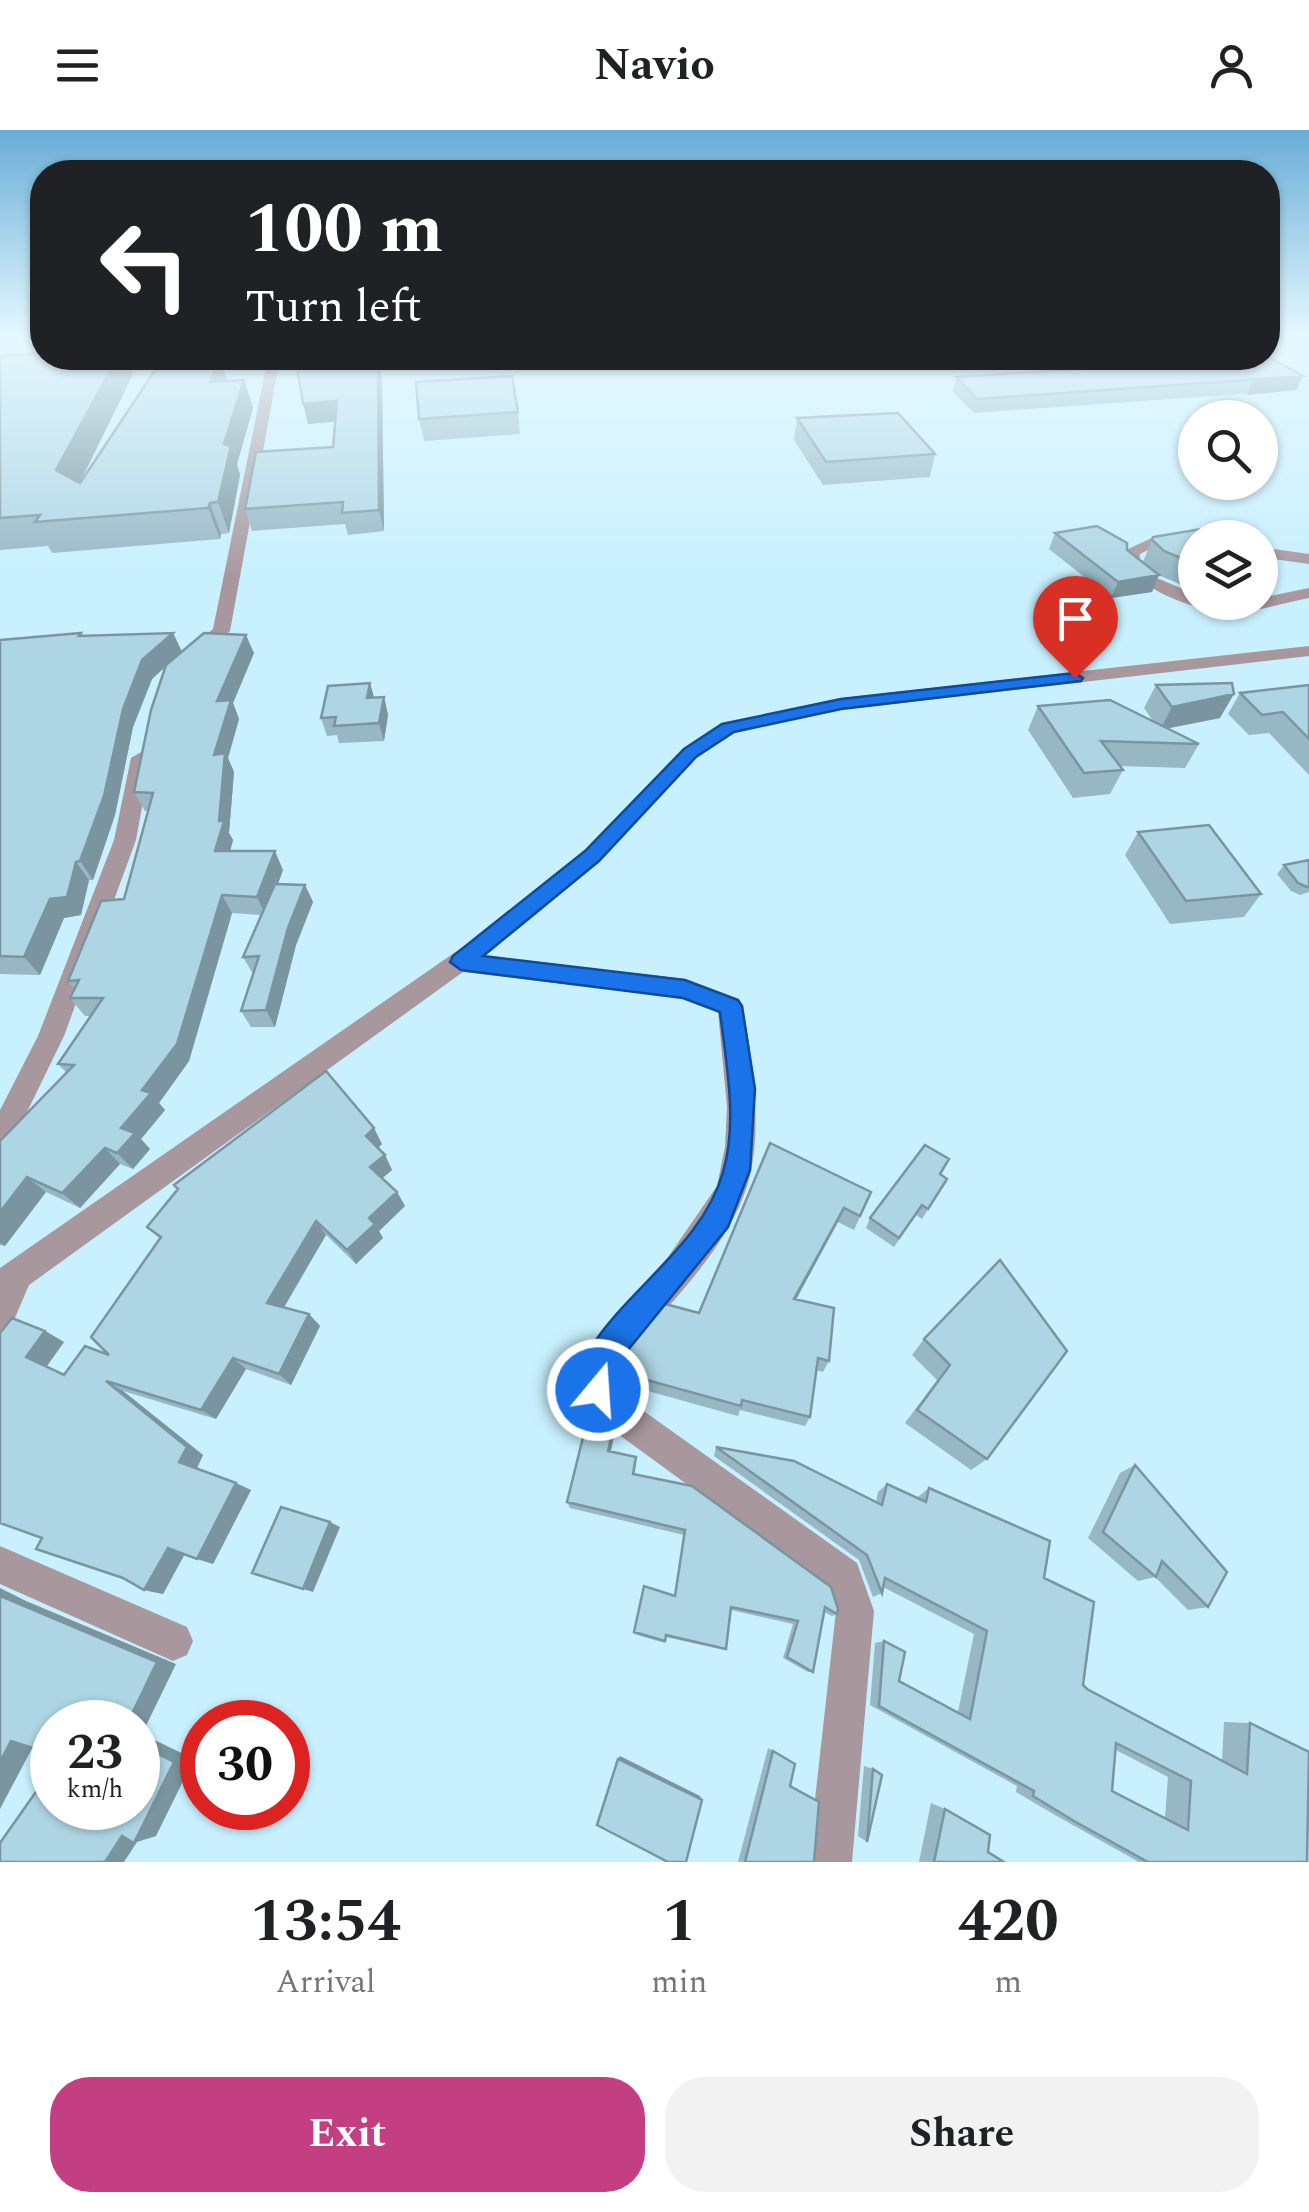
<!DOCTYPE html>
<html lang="en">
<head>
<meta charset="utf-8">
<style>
  :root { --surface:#fff; --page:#f2f2f2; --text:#202124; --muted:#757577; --accent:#c43f82 }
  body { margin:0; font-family:Spectral,serif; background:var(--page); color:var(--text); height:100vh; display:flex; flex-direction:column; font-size:38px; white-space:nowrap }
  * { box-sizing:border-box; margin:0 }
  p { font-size:32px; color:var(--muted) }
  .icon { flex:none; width:55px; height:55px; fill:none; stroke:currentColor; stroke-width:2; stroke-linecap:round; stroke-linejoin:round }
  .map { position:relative; height:1732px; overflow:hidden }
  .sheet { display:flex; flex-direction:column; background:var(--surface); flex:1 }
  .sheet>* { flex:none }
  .top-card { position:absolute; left:30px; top:30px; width:1250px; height:210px; border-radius:40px; box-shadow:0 2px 8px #0004; background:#202124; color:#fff; overflow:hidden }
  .buttons { position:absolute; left:1178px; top:270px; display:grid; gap:20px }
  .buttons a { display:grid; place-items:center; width:100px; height:100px; border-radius:50%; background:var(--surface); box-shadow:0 2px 8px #0004; font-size:50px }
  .speed { position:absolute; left:30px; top:1570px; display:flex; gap:20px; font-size:50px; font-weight:700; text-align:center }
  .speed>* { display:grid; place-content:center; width:130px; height:130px; border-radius:50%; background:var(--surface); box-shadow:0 2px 8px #0004; line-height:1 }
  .speed small { font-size:25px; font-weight:400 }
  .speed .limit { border:15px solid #d22; background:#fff; color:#111 }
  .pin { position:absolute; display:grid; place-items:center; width:85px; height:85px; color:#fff; margin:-102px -42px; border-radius:50% 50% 50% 0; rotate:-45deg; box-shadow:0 0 10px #0007 }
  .pin .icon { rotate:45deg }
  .me { position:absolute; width:110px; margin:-55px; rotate:18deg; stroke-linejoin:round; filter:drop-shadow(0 0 8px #0008) }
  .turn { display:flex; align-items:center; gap:35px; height:210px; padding:0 50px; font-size:45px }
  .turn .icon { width:130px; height:130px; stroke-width:2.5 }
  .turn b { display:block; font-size:70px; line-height:85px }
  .eta { display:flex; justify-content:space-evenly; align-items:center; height:170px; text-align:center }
  .eta b { font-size:60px; font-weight:700; line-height:70px }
  .cta { display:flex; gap:20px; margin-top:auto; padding:20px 50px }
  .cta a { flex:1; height:115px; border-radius:40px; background:var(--accent); color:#fff; font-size:40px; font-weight:700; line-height:115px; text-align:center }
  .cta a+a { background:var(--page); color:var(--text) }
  header { display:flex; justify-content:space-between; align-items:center; height:130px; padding:0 50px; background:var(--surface); font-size:45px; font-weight:700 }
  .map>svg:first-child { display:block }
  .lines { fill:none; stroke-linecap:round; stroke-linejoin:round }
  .minor { fill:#a8989e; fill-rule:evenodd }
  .rail { stroke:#496067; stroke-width:4; stroke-dasharray:10 5; stroke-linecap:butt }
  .wall { fill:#96b7c3; fill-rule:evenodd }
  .shaded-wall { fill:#7a959f }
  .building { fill:#aed5e3; stroke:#7a959f; stroke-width:2.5; fill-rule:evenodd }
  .route { fill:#1a73e8; stroke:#114b97; stroke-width:2.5 }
</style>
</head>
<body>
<header><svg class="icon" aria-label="menu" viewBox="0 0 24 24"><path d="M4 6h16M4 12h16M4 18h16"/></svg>Navio<svg class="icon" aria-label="person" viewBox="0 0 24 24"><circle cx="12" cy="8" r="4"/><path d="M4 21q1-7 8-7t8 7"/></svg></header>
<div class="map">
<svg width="1309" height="1732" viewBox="0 0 1309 1732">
  <rect width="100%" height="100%" fill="#c8f0fe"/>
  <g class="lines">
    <path class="minor" d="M 202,228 L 96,236 L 90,233 L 139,228 Z
      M 268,228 L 280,228 L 230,501 L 199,528 L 187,528 L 187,520 L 213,499 Z
      M 1158,405 L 1195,408 L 1195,417 L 1160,414 L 1140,424 L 1139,433 L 1152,446 L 1195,464 L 1195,472 L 1260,472 L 1260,468 L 1309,458 L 1309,468 C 1286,472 1261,481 1238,482 C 1200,483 1148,464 1123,434 L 1128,419 Z
      M 1260,417 L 1309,424 L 1309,434 L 1260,427 Z
      M 1309,516 L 1309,526 L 841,580 L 734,602 L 697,627 L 600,731 L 485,826 L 685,849 L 739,869 L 743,876 C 751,928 761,983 752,1036 C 738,1113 664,1178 616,1236 L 615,1254 L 631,1272 L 857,1433 L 874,1481 L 852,1732 L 808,1732 L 836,1481 L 829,1458 L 607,1296 L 581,1260 L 588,1218 L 668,1127 L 717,1056 L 725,1017 L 727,977 L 718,882 L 683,868 L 463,842 L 29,1155 L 11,1197 L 0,1202 L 0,1138 L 500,791 L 584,721 L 683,619 L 721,594 L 841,568 Z
      M 141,622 L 151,628 L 136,710 L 64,906 L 10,1017 L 0,1020 L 0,980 L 38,906 L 114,710 L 131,628 Z
      M 0,1416 L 187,1497 L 193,1511 L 187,1525 L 173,1531 L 0,1454 Z"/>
    <path class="rail" d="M 100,238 L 276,228"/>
  </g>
  <path class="wall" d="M 0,226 L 133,244 L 80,353 L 220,228 L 227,251 L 244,250 L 253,278 L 237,334 L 240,345 L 229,403 L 221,404 L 220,409 L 52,423 L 48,416 L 0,420 Z
    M 286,228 L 374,228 L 382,250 L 384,401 L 348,405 L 345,394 L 252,401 L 245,379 L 333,317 L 335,291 L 308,294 L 297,236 L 288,232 Z
    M 1303,246 L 1296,260 L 974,283 L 953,262 L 956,247 Z
    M 518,282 L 520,304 L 424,311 L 419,289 Z
    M 797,288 L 935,324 L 930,347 L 823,355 L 794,310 Z
    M 1055,403 L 1127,420 L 1143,432 L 1153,407 L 1195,408 L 1195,456 L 1187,457 L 1158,445 L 1152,462 L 1111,468 L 1049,419 Z
    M 173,503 L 182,522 L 254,523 L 233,573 L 239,589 L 228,628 L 234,642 L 229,703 L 233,710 L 230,721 L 283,740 L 278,754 L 305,755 L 313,772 L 296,815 L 275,897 L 251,897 L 241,881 L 253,844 L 243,827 L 261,785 L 232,783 L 189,931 L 159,973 L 165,980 L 141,1009 L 150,1019 L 133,1039 L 120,1034 L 80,1078 L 46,1062 L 5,1116 L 0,1115 L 0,1011 L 67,943 L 58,934 L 91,886 L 85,886 L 70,868 L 74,859 L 68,851 L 124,769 L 148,681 L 145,681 L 134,662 L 166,535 L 152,549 L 133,597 L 115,685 L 93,750 L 89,750 L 81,785 L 64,788 L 40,845 L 0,844 L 0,510 Z
    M 370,553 L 374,568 L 384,567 L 388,585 L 384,611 L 339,613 L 337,605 L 327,606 L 321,588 Z
    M 1156,555 L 1220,588 L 1168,598 L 1199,614 L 1185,638 L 1120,636 L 1123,640 L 1110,664 L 1073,668 L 1028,600 L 1038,576 L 1153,591 L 1144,578 Z
    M 1309,555 L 1309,645 L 1269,603 L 1249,605 L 1228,584 L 1240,563 Z
    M 1138,702 L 1261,764 L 1244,787 L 1170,794 L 1125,725 Z
    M 1309,730 L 1309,762 L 1300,765 L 1291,761 L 1277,744 L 1284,735 Z
    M 770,1013 L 871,1062 L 854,1100 L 838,1092 L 796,1170 L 829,1231 L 823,1242 L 816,1240 L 810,1287 L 805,1296 L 740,1280 L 738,1286 L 619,1253 L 618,1242 L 699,1183 Z
    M 382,1014 L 378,1018 L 385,1025 L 392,1040 L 382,1048 L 397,1062 L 405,1076 L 379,1101 L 383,1108 L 356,1134 L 326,1105 L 284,1178 L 309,1184 L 320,1196 L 291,1255 L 246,1239 L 216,1289 L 123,1261 L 203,1325 L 197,1338 L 251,1360 L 213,1434 L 185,1424 L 163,1464 L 144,1460 L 42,1408 L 45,1201 L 64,1212 L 47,1236 L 64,1245 L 109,1225 L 160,1109 L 147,1097 Z
    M 940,1044 L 947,1049 L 922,1089 L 916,1085 L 894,1117 L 866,1098 L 870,1088 Z
    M 1000,1130 L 987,1329 L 971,1340 L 905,1293 L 937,1250 L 912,1225 L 924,1209 Z
    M 614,1306 L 611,1322 L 636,1327 L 635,1345 L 837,1484 L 832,1486 L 824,1482 L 813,1542 L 808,1542 L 783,1528 L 793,1494 L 731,1480 L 726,1519 L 724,1520 L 666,1507 L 665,1513 L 634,1504 L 634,1502 L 675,1466 L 684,1405 L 570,1378 L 567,1372 Z
    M 716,1317 L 876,1372 L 878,1362 L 887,1354 L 918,1369 L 919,1366 L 929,1358 L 1044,1448 L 1083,1555 L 1087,1559 L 1222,1631 L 1224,1592 L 1250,1593 L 1307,1732 L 1139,1732 L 1055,1685 L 1016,1662 L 1017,1656 L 870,1575 L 875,1513 L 884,1511 L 899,1551 L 958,1582 L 974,1504 L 883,1457 L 882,1463 L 873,1467 L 859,1430 L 714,1326 ZM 1116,1620 L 1168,1647 L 1165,1688 L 1112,1661 Z
    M 1135,1335 L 1208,1477 L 1188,1480 L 1155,1447 L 1138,1451 L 1088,1408 L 1120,1343 Z
    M 768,1618 L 795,1634 L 790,1655 L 819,1672 L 814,1732 L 738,1732 Z
    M 864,1636 L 873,1639 L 867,1712 L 858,1706 Z
    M 931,1673 L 945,1679 L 988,1722 L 1004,1732 L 919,1732 Z"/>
  <path class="shaded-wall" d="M 117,228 L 126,228 L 133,244 L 71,370 L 56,340 Z
    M 220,228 L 228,255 L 210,252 Z
    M 378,230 L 382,250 L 384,401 L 379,380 Z
    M 1303,246 L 1296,260 L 1247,265 L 1253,250 Z
    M 244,250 L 253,278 L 237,334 L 240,345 L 229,403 L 218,372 L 224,314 Z
    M 337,271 L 342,291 L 308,294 L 303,274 Z
    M 210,373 L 221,404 L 220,409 L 208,378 Z
    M 1195,440 L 1195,455 L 1187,457 Z
    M 1159,445 L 1152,462 L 1111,468 L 1118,452 Z
    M 173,503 L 182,522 L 152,549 L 133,597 L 115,685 L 93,750 L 80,731 L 123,579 L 142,530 Z
    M 246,505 L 254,523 L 233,573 L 239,589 L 228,628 L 234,642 L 229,703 L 233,710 L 225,740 L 215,721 L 219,691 L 214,625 L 217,571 Z
    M 370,553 L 375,571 L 367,568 Z
    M 1234,564 L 1220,588 L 1160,600 L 1172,577 Z
    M 384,567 L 388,585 L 384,611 L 379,593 Z
    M 275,721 L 283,740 L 266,786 L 257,767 Z
    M 76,732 L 89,750 L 81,785 L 64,788 L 40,845 L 24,827 L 50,769 Z
    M 305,755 L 313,772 L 296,815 L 275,897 L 266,880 L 288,798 Z
    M 222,765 L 232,783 L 189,931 L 159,973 L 165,980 L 141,1009 L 150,1019 L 133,1039 L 117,1023 L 121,998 L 142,960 Z
    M 374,998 L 382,1014 L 374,1021 L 366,1006 Z
    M 105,1018 L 120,1034 L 80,1078 L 62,1063 Z
    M 385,1025 L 392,1040 L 378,1052 L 370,1037 Z
    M 27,1047 L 46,1062 L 5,1116 L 0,1113 L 0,1082 Z
    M 397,1062 L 405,1076 L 379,1101 L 383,1108 L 356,1134 L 347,1120 L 369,1088 Z
    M 844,1078 L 838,1092 L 789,1182 L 794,1169 Z
    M 316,1091 L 326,1105 L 279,1185 L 267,1173 Z
    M 309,1184 L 320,1196 L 291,1255 L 279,1244 Z
    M 45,1201 L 64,1212 L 46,1237 L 26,1227 Z
    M 233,1228 L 246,1239 L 216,1289 L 201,1280 Z
    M 106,1251 L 123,1261 L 203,1325 L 196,1340 L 179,1332 Z
    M 613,1298 L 614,1306 L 609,1328 L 608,1321 Z
    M 236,1353 L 251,1360 L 213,1434 L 197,1429 Z
    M 330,1392 L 340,1397 L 313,1462 L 303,1459 Z
    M 168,1418 L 185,1423 L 163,1464 L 144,1460 Z
    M 0,1458 L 26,1471 L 176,1534 L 142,1604 L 194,1629 L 156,1706 L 137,1712 L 124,1732 L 105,1732 L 138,1614 L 138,1592 L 128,1592 L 0,1466 Z
    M 37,1609 L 0,1679 L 0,1632 L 11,1611 Z
    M 620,1626 L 700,1666 L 702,1670 L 618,1629 Z"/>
  <path class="building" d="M 42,223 L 42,228 L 117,228 L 56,340 L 80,353 L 162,230 L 220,228 L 210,252 L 244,250 L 224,314 L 231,316 L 218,372 L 210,373 L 208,378 L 35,392 L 40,385 L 0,388 L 0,226 Z
    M 1269,227 L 1303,246 L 977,269 L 956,247 Z
    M 300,228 L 370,228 L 370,231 L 378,230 L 379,380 L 342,383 L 343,372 L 245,379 L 256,322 L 333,317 L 337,271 L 303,274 L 297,237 Z
    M 512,246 L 518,282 L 419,289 L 416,252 Z
    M 898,283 L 935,324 L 826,332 L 797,288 Z
    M 1097,396 L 1127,413 L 1127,420 L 1159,445 L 1118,452 L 1055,403 Z
    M 1201,399 L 1214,408 L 1195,408 L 1195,434 L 1164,421 L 1152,410 L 1153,407 Z
    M 81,503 L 79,506 L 173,503 L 142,530 L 123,579 L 104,666 L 80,731 L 76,732 L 67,767 L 50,769 L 24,827 L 0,826 L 0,510 Z
    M 204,503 L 246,505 L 217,571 L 231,570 L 214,625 L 225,623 L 219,691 L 224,691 L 215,721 L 275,721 L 257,767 L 222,765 L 177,914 L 142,960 L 151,963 L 121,998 L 135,1003 L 117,1023 L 105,1018 L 62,1063 L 27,1047 L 0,1082 L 0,1011 L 74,935 L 58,934 L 103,868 L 70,868 L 79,850 L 68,851 L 101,771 L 124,769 L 153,663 L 134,662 L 151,580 L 166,535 Z
    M 370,553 L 367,568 L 384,567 L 379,593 L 334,596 L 336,587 L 321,588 L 328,556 Z
    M 1232,553 L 1234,564 L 1172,577 L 1156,555 Z
    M 1309,555 L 1309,609 L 1283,582 L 1262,585 L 1240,563 Z
    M 1110,570 L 1199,614 L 1101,611 L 1123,640 L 1084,643 L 1038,576 Z
    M 1209,695 L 1261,764 L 1186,771 L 1138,702 Z
    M 1309,730 L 1309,756 L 1307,757 L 1298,753 L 1284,735 Z
    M 275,754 L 305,755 L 288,798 L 266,880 L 241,881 L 259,826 L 243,827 Z
    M 326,941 L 374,998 L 366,1006 L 385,1025 L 370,1037 L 397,1062 L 369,1088 L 375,1094 L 347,1120 L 316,1091 L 267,1173 L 309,1184 L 279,1244 L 233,1228 L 201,1280 L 106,1251 L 187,1317 L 179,1332 L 236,1353 L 197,1429 L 168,1418 L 144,1460 L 123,1448 L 36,1419 L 42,1408 L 0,1393 L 0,1203 L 12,1188 L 45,1201 L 26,1227 L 64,1245 L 85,1216 L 109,1225 L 91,1207 L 161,1107 L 147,1097 L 178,1059 L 174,1055 Z
    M 770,1013 L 871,1062 L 860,1086 L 844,1078 L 794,1169 L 834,1178 L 829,1231 L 818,1228 L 810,1287 L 742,1270 L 741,1276 L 618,1242 L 618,1226 L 665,1174 L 699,1183 Z
    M 925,1015 L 949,1029 L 940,1044 L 947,1049 L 928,1079 L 922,1075 L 899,1108 L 870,1088 Z
    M 1000,1130 L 1067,1221 L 987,1329 L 917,1280 L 950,1235 L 924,1209 Z
    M 591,1275 L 613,1298 L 608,1321 L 636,1327 L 633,1344 L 692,1356 L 831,1457 L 838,1479 L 837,1484 L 825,1477 L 813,1542 L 787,1527 L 798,1491 L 731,1477 L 726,1519 L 666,1505 L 665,1511 L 634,1502 L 644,1456 L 675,1466 L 685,1400 L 567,1372 Z
    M 716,1317 L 794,1331 L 882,1375 L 887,1354 L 926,1372 L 929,1358 L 1050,1411 L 1044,1448 L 1094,1472 L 1083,1555 L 1087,1559 L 1247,1644 L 1250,1593 L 1309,1622 L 1307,1732 L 1148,1732 L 1074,1691 L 1033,1666 L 1034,1661 L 879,1576 L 884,1511 L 905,1522 L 899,1551 L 970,1589 L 987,1501 L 885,1448 L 882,1463 L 867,1425 ZM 1116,1613 L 1191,1651 L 1188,1700 L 1112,1661 Z
    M 1135,1335 L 1227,1442 L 1208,1477 L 1162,1431 L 1156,1447 L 1103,1402 Z
    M 281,1377 L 330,1392 L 303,1459 L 252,1443 Z
    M 0,1466 L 157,1532 L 128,1592 L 52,1592 L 52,1624 L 11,1611 L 0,1632 Z
    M 138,1614 L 174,1632 L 134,1713 L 122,1706 L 105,1732 L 0,1732 L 0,1713 L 45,1649 L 41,1648 L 52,1625 L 52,1678 L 138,1678 Z
    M 773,1621 L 795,1634 L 790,1656 L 819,1672 L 814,1732 L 745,1732 Z
    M 618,1629 L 702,1670 L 686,1732 L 668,1732 L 597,1695 Z
    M 873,1639 L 882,1645 L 867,1712 Z
    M 945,1679 L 990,1705 L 988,1722 L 1004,1732 L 934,1732 Z"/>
  <linearGradient id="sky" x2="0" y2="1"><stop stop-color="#69add7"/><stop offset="0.46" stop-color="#e6f8ff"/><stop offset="1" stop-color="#e6f8ff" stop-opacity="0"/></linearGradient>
  <rect width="1309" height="449" fill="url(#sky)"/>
  <path class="route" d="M 1075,543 L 1083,548 L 1081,551 L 841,579 L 734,602 L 696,627 L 599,731 L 483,826 L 685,850 L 738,870 L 742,876 L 755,959 L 750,1040 L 728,1097 L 615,1236 L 609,1271 L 598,1276 L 587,1271 C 581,1257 581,1233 590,1219 C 628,1158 703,1114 723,1042 C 738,992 726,933 720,882 L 683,868 L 461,840 L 450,832 L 453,826 L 585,721 L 684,619 L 722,594 L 841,569 Z"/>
</svg>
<div class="buttons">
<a><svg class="icon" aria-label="search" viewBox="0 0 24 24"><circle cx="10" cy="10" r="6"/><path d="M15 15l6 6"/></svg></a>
<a><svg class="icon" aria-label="layers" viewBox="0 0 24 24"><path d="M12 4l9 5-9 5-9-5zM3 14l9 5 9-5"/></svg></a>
</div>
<div class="speed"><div>23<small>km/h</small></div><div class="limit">30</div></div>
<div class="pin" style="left:1075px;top:548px;background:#d93025"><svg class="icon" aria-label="arrive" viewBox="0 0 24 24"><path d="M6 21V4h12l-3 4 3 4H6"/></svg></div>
<svg class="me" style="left:598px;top:1260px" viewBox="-20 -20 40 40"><circle r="17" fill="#1a73e8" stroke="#fff" stroke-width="3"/><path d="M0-11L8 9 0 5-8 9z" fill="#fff"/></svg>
<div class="top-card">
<div class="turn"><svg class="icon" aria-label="left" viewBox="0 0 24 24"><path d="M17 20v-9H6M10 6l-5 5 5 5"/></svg><div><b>100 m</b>Turn left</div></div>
</div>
</div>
<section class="sheet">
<div class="eta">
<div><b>13:54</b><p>Arrival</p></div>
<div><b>1</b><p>min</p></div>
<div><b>420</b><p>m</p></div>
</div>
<div class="cta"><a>Exit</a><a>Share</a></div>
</section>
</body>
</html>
